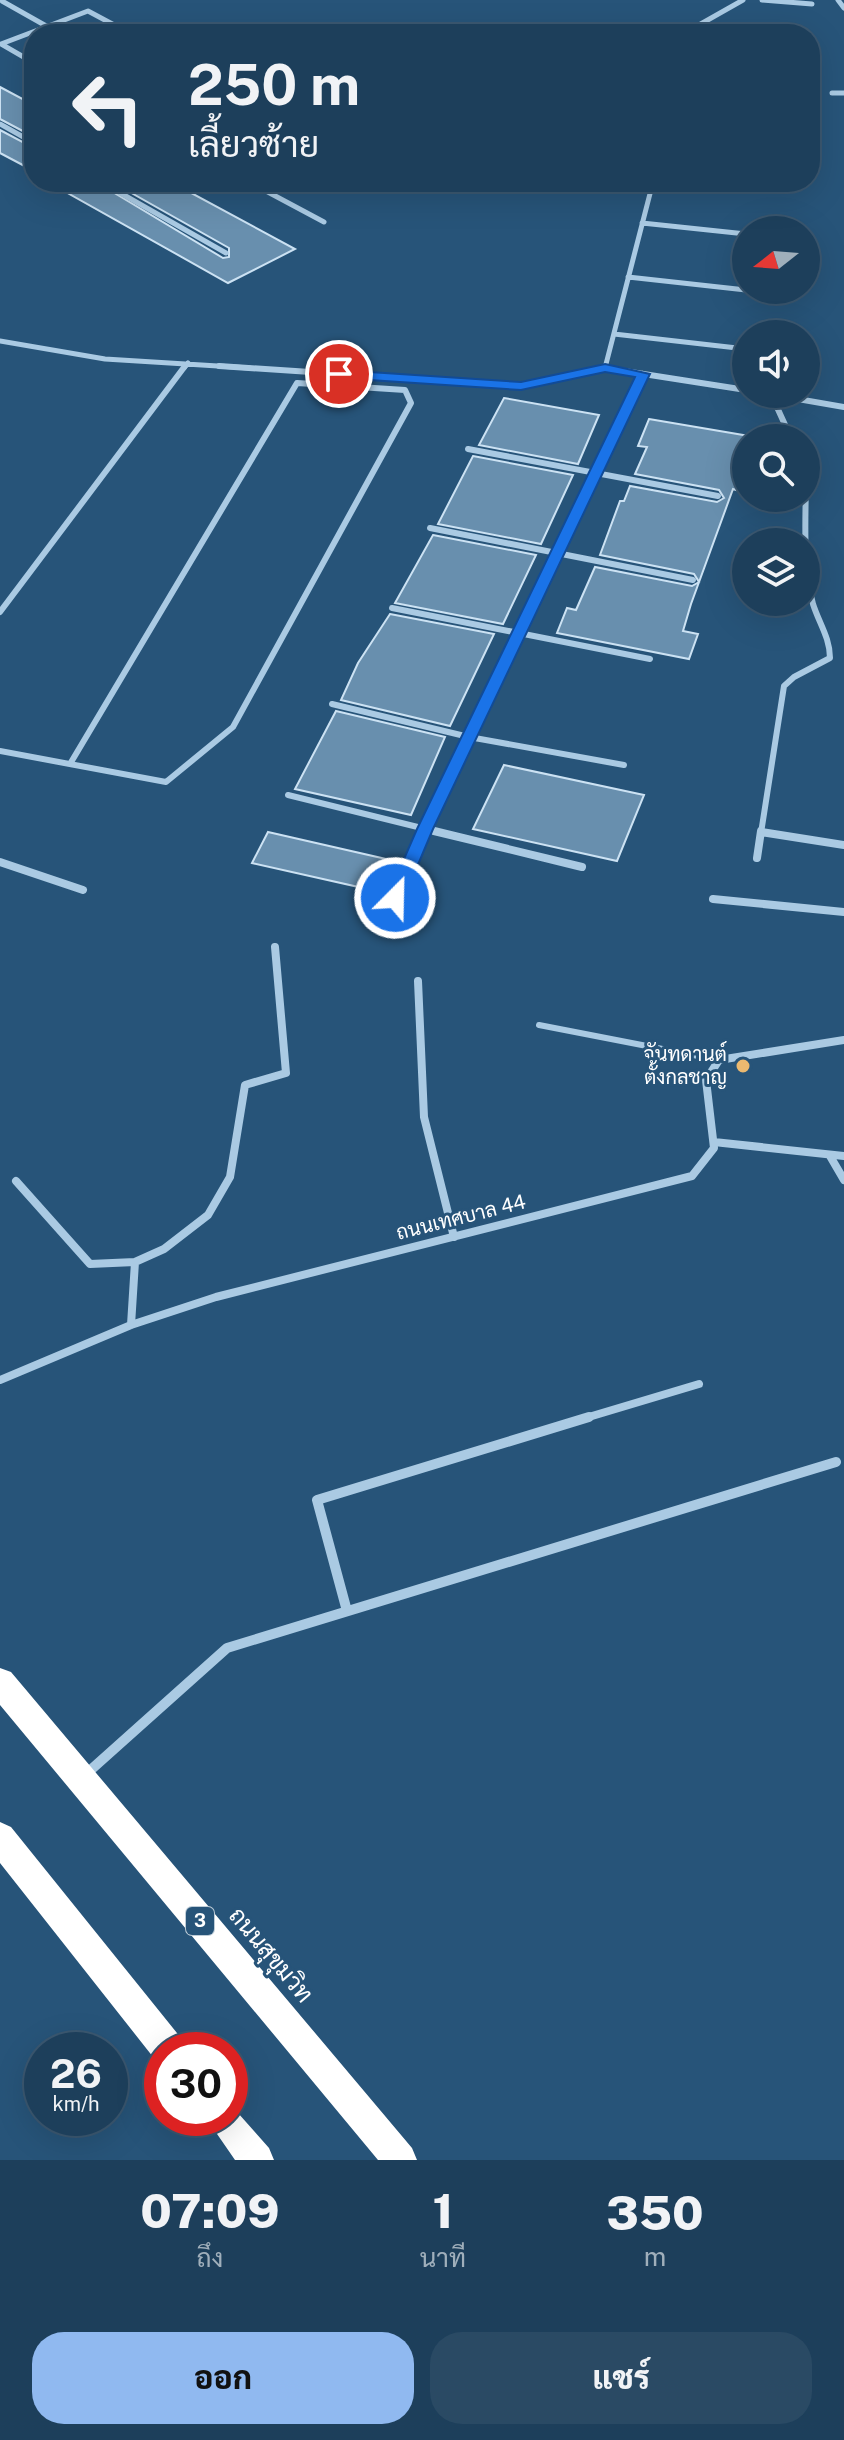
<!DOCTYPE html>
<html lang="th">
<head>
<meta charset="utf-8">
<style>
  :root { --surface:#1d3f5b; --page:#2a4a64; --text:#f1f3f6; --muted:#a0afbb; --line:#3b5871; --accent:#90b9f0 }
  body { margin:0; font-family:"Public Sans",Sarabun,sans-serif; background:var(--page); color:var(--text); height:100vh; display:flex; flex-direction:column; font-size:30px; white-space:nowrap }
  * { box-sizing:border-box; margin:0 }
  p { font-size:26px; color:var(--muted) }
  .icon { flex:none; width:44px; height:44px; fill:none; stroke:currentColor; stroke-width:2; stroke-linecap:round; stroke-linejoin:round }
  .map { position:relative; height:2160px; overflow:hidden }
  .drawer { display:flex; flex-direction:column; background:var(--surface); flex:1 }
  .drawer>* { flex:none }
  .top-card { position:absolute; left:24px; top:24px; width:796px; height:168px; border-radius:32px; box-shadow:0 8px 32px #0002,0 0 0 2px var(--line); background:#1d3f5b; color:var(--text); overflow:hidden }
  .needle { width:52px; rotate:253deg }
  .controls { position:absolute; left:732px; top:216px; display:grid; gap:16px }
  .controls a { display:grid; place-items:center; width:88px; height:88px; border-radius:50%; background:var(--surface); box-shadow:0 8px 32px #0002,0 0 0 2px var(--line); font-size:40px }
  .speed { position:absolute; left:24px; top:2032px; display:flex; gap:16px; font-size:40px; font-weight:700; text-align:center }
  .speed>* { display:grid; place-content:center; width:104px; height:104px; border-radius:50%; background:var(--surface); box-shadow:0 8px 32px #0002,0 0 0 2px var(--line); line-height:1 }
  .speed small { font-size:20px; font-weight:400 }
  .speed .limit { border:12px solid #d22; background:#fff; color:#111 }
  .pin { position:absolute; display:grid; place-items:center; width:68px; height:68px; color:#fff; margin:-34px; border:4px solid #fff; border-radius:50%; box-shadow:0 2px 8px #0007 }
  .me { position:absolute; width:88px; margin:-44px; rotate:23deg; stroke-linejoin:round; filter:drop-shadow(0 0 6px #0008) }
  .turn { display:flex; align-items:center; gap:28px; height:168px; padding:0 32px; font-size:36px }
  .turn .icon { width:104px; height:104px; stroke-width:2.5 }
  .turn b { display:block; font-size:56px; line-height:68px }
  .eta { display:flex; justify-content:space-evenly; align-items:center; height:136px; text-align:center }
  .eta b { font-size:48px; font-weight:800; line-height:56px }
  .action { display:flex; gap:16px; margin-top:auto; padding:16px 32px }
  .action a { flex:1; height:92px; border-radius:32px; background:var(--accent); color:#111; font-size:32px; font-weight:800; line-height:92px; text-align:center }
  .action a+a { background:var(--page); color:var(--text) }
  .map>svg:first-child { display:block }
  .building { fill:#688fae; stroke:#cce2f3; stroke-width:2 }
  .lines { fill:none; stroke-linecap:round; stroke-linejoin:round }
  .lane { stroke:#aacae3; stroke-width:6 }
  .street-far3 { stroke:#aacae3; stroke-width:5 }
  .street-far2 { stroke:#aacae3; stroke-width:6 }
  .street-far1 { stroke:#aacae3; stroke-width:8 }
  .street { stroke:#aacae3; stroke-width:10 }
  .highway { fill:#fff; fill-rule:evenodd }
  .route { fill:#1a73e8; stroke:#114b97; stroke-width:2 }
  .poi-dot { fill:#ebb970; stroke:#275479; stroke-width:3 }
  .labels { text-anchor:middle; stroke-width:6; stroke-linejoin:round; paint-order:stroke }
  .shield { fill:#275479; stroke:#beccd7; stroke-width:2 }
  .shield-label { font-size:18px; font-weight:bold; fill:#fff }
  .poi-label { font-size:20px; fill:#fff; stroke:#275479; text-anchor:end }
  .street-label { font-size:20px; fill:#fff; stroke:#275479 }
  .near-street-label { font-size:24px; fill:#fff; stroke:#275479 }
</style>
</head>
<body>
<div class="map">
<svg width="844" height="2160" viewBox="0 0 844 2160">
  <rect width="100%" height="100%" fill="#275479"/>
  <path class="building" d="M 0,87 L 34,105 L 34,137 L 0,119 Z
    M 0,130 L 34,148 L 34,171 L 0,153 Z
    M 48,182 L 96,182 L 223,258 L 229,257 L 229,248 L 112,182 L 171,182 L 295,249 L 228,283 Z
    M 504,398 L 599,415 L 578,464 L 479,445 Z
    M 649,419 L 755,437 L 746,438 L 746,463 L 736,490 L 733,489 L 691,604 L 683,631 L 698,634 L 689,659 L 557,633 L 567,608 L 576,610 L 595,567 L 692,586 L 699,582 L 694,574 L 600,555 L 620,501 L 624,501 L 630,486 L 717,502 L 724,498 L 719,490 L 635,474 L 647,447 L 638,446 Z
    M 473,456 L 573,475 L 541,544 L 438,524 Z
    M 433,535 L 536,555 L 503,624 L 395,603 Z
    M 390,614 L 494,634 L 450,726 L 341,700 L 358,663 Z
    M 336,711 L 445,737 L 411,815 L 295,789 Z
    M 504,765 L 644,795 L 617,861 L 473,829 Z
    M 268,832 L 386,859 L 372,890 L 252,863 Z"/>
  <g class="lines">
    <path class="lane" d="M 539,1025 L 719,1060"/>
    <path class="street-far3" d="M 762,0 L 812,4
      M 838,0 L 844,8
      M 2,1 L 48,27
      M 683,34 L 743,0
      M 810,47 L 816,48
      M 34,63 L 1,44 L 88,11 L 131,34
      M 832,93 L 844,93
      M 810,96 L 814,96
      M 0,124 L 34,143
      M 101,182 L 226,253
      M 249,182 L 324,222
      M 738,182 L 796,188
      M 642,223 L 746,234
      M 628,277 L 746,290
      M 751,290 L 791,294
      M 614,334 L 746,349
      M 0,341 L 105,359 L 250,368
      M 184,368 L 188,363
      M 603,368 L 608,368
      M 605,368 L 653,182"/>
    <path class="street-far2" d="M 219,366 L 521,386 L 605,368 L 746,390
      M 769,394 L 844,407
      M 771,394 L 791,438
      M 468,449 L 718,496
      M 430,528 L 693,580
      M 392,608 L 650,659
      M 0,612 L 185,366
      M 332,704 L 469,737 L 624,765
      M 0,751 L 166,782 L 233,727 L 411,403 L 405,390 L 297,383 L 70,764
      M 288,795 L 442,833
      M 761,832 L 766,833
      M 423,833 L 643,374
      M 761,833 L 784,686 L 794,677 L 830,658 C 830,638 819,623 813,604 C 802,563 806,515 806,472"/>
    <path class="street-far1" d="M 434,831 L 582,867
      M 761,832 L 844,845
      M 757,858 L 761,831
      M 0,862 L 83,890
      M 395,898 L 424,831
      M 713,899 L 844,912
      M 418,981 L 424,1117 L 454,1237
      M 714,1142 L 844,1156
      M 830,1156 L 844,1180
      M 16,1181 L 90,1264 L 135,1262 L 164,1249 L 208,1215 L 230,1177 L 245,1085 L 286,1073 L 275,947
      M 131,1325 L 135,1262
      M 0,1380 L 131,1325 L 216,1297 L 692,1176 L 714,1148 L 706,1080 L 719,1060 L 844,1040
      M 582,1419 L 699,1384"/>
    <path class="street" d="M 347,1611 L 317,1500 L 589,1417
      M 85,1775 L 227,1648 L 836,1462"/>
    <path class="highway" d="M 0,1668 L 11,1672 L 412,2148 L 417,2160 L 378,2160 L 0,1705 Z
      M 0,1822 L 11,1827 L 181,2038 L 186,2050 L 162,2050 L 162,2064 L 157,2062 L 0,1863 Z
      M 230,2104 L 269,2148 L 274,2160 L 235,2160 L 206,2118 L 230,2118 Z"/>
  </g>
  <path class="route" d="M 605,364 L 650,374 L 433,829 L 404,898 L 395,904 L 389,902 L 387,898 L 417,829 L 635,377 L 605,372 L 521,390 L 339,378 L 333,374 L 339,370 L 521,382 Z"/>
  <circle class="poi-dot" cx="743" cy="1066" r="8"/>
  <g class="labels">
    <rect class="shield" x="186" y="1907" width="28" height="28" rx="6"/>
    <g class="shield-label">
      <text x="200" y="1927">3</text>
    </g>
    <g class="poi-label">
      <text x="727" y="1061">จันทดานต์<tspan x="727" dy="23">ตั้งกลชาญ</tspan></text>
    </g>
    <g class="street-label">
      <text transform="translate(461 1217) rotate(-14)" y="7">ถนนเทศบาล 44</text>
    </g>
    <g class="near-street-label">
      <text transform="translate(271 1955) rotate(50)" y="8">ถนนสุขุมวิท</text>
    </g>
  </g>
</svg>
<div class="controls">
<a><svg class="needle" viewBox="-14 -14 28 28"><path d="M0-13l5 13h-10z" fill="#e53935"/><path d="M0 13l5-13h-10z" fill="#a0afbb"/></svg></a>
<a><svg class="icon" aria-label="sound" viewBox="0 0 24 24"><path d="M4 9h4l5-4v14l-5-4H4zM17 9q2 3 0 6"/></svg></a>
<a><svg class="icon" aria-label="search" viewBox="0 0 24 24"><circle cx="10" cy="10" r="6"/><path d="M15 15l6 6"/></svg></a>
<a><svg class="icon" aria-label="layers" viewBox="0 0 24 24"><path d="M12 4l9 5-9 5-9-5zM3 14l9 5 9-5"/></svg></a>
</div>
<div class="speed"><div>26<small>km/h</small></div><div class="limit">30</div></div>
<div class="pin" style="left:339px;top:374px;background:#d93025"><svg class="icon" aria-label="arrive" viewBox="0 0 24 24"><path d="M6 21V4h12l-3 4 3 4H6"/></svg></div>
<svg class="me" style="left:395px;top:898px" viewBox="-20 -20 40 40"><circle r="17" fill="#1a73e8" stroke="#fff" stroke-width="3"/><path d="M0-11L8 9 0 5-8 9z" fill="#fff"/></svg>
<div class="top-card">
<div class="turn"><svg class="icon" aria-label="left" viewBox="0 0 24 24"><path d="M17 20v-9H6M10 6l-5 5 5 5"/></svg><div><b>250 m</b>เลี้ยวซ้าย</div></div>
</div>
</div>
<section class="drawer">
<div class="eta">
<div><b>07:09</b><p>ถึง</p></div>
<div><b>1</b><p>นาที</p></div>
<div><b>350</b><p>m</p></div>
</div>
<div class="action"><a>ออก</a><a>แชร์</a></div>
</section>
</body>
</html>
